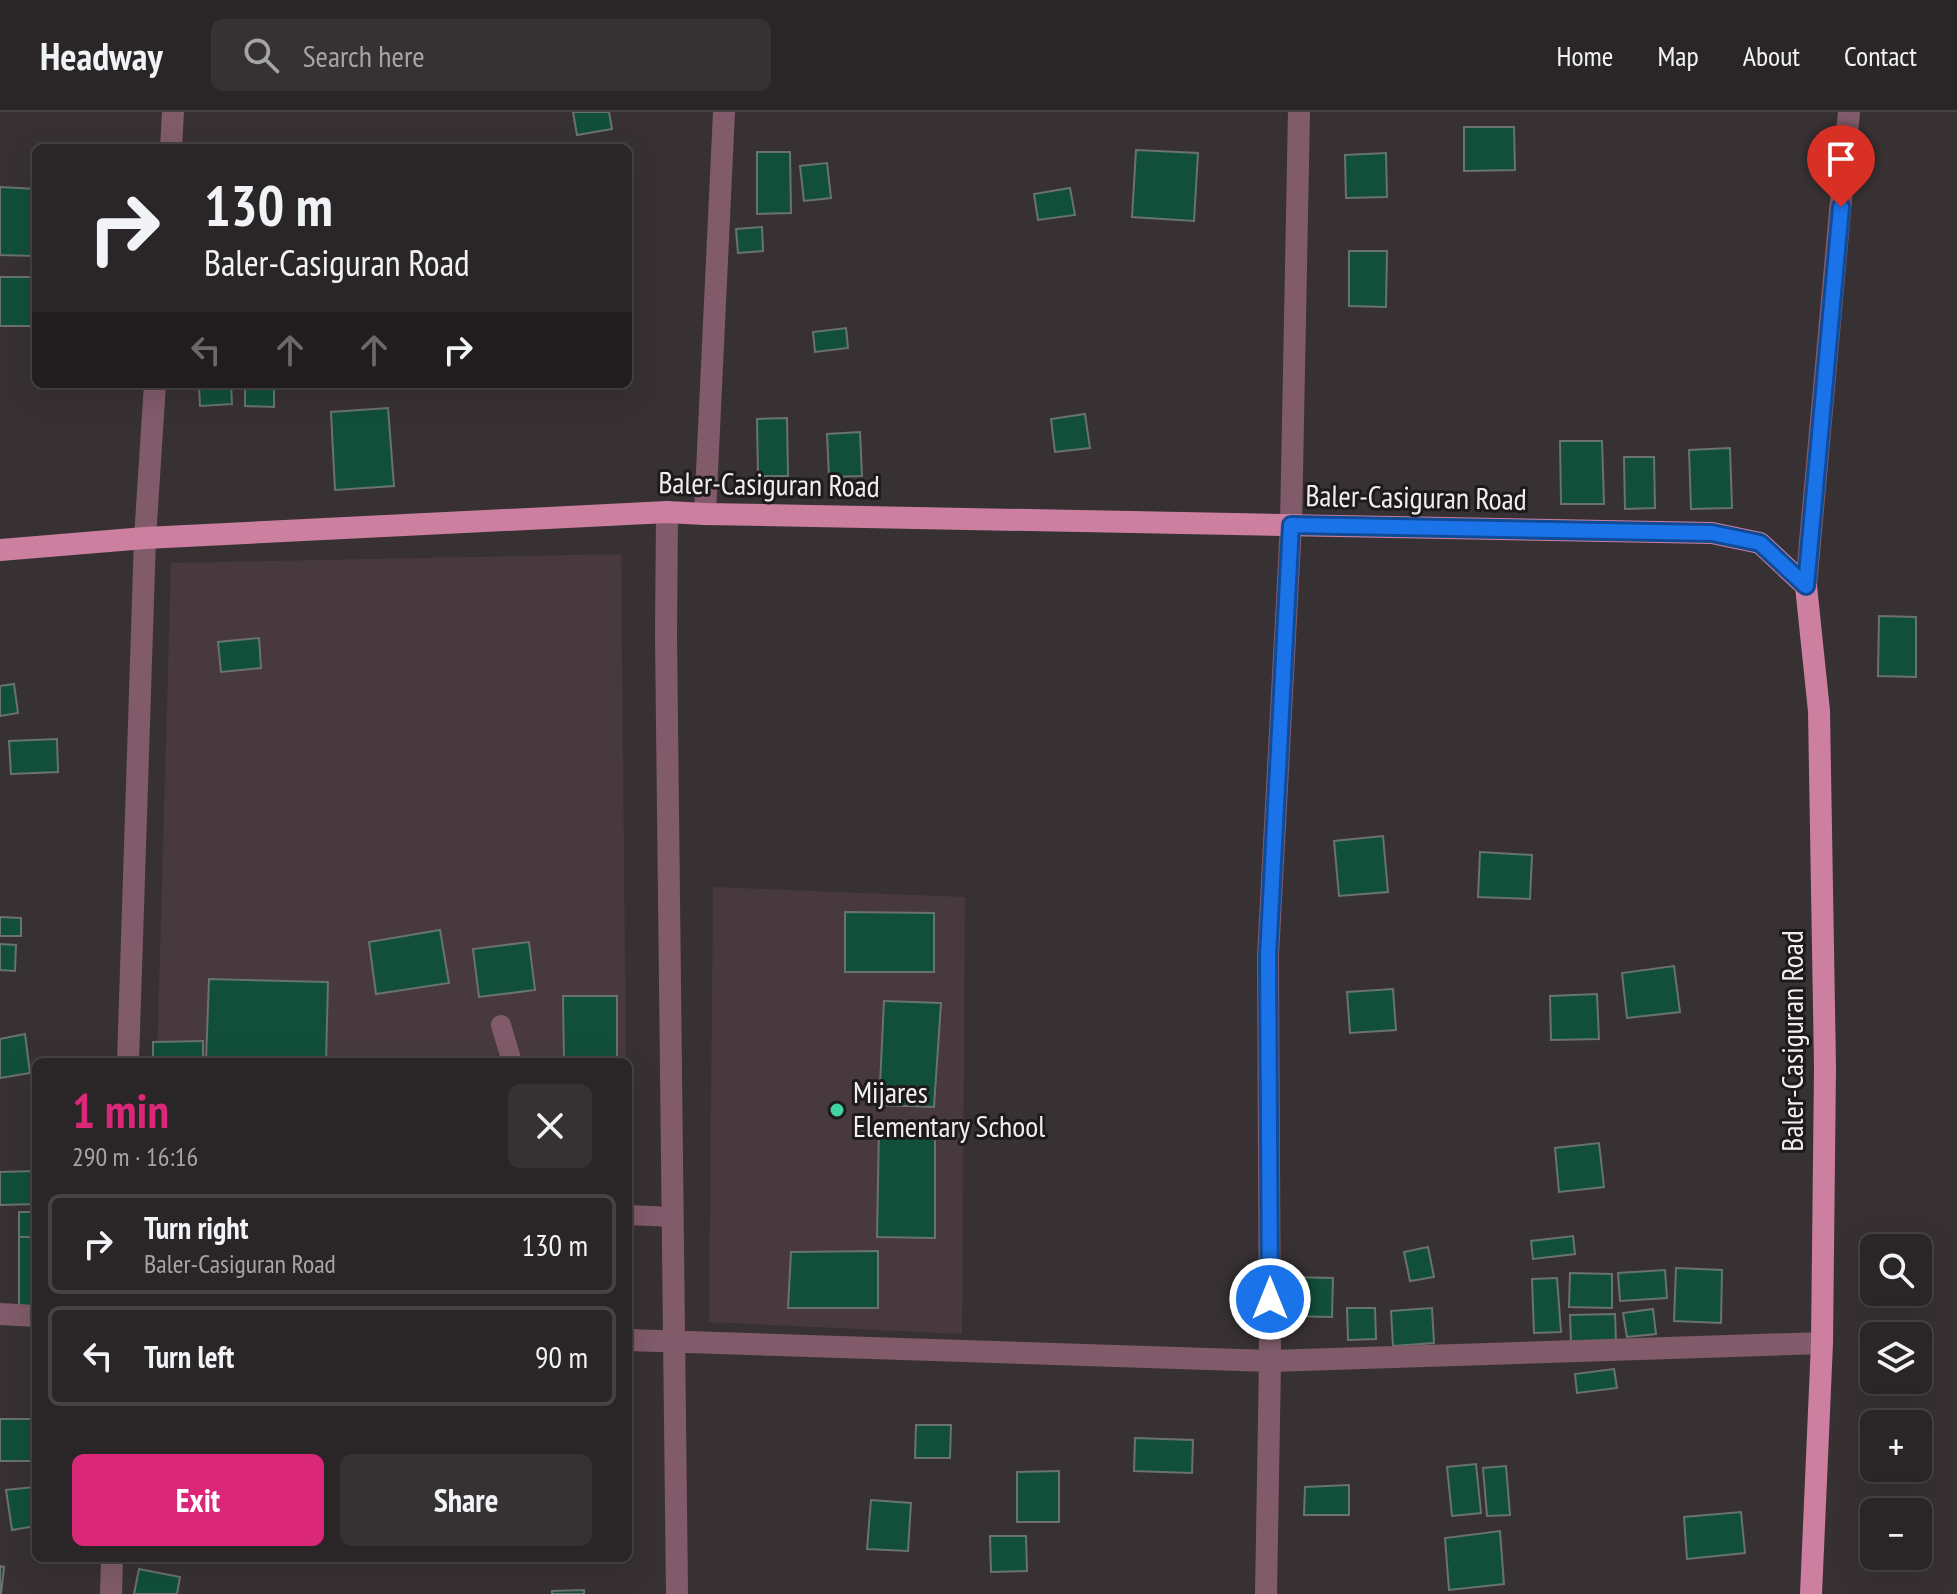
<!DOCTYPE html>
<html lang="en">
<head>
<meta charset="utf-8">
<style>
  :root { --surface:#2a2527; --page:#363133; --text:#f1f3f6; --muted:#a5a5a7; --line:#464244; --accent:#db2777 }
  body { margin:0; font-family:"PT Sans Narrow",sans-serif; background:var(--page); color:var(--text); height:100vh; display:flex; flex-direction:column; font-size:30px; white-space:nowrap }
  * { box-sizing:border-box; margin:0 }
  p { font-size:26px; color:var(--muted) }
  .icon { flex:none; width:44px; height:44px; fill:none; stroke:currentColor; stroke-width:2; stroke-linecap:round; stroke-linejoin:round }
  .map { position:relative; flex:1; overflow:hidden }
  .panel { position:absolute; left:32px; top:946px; width:600px; height:504px; display:flex; flex-direction:column; background:var(--surface); border-radius:12px; box-shadow:0 8px 32px #0002,0 0 0 2px var(--line) }
  .panel>* { flex:none }
  .hud { position:absolute; left:32px; top:32px; width:600px; height:244px; border-radius:12px; box-shadow:0 8px 32px #0002,0 0 0 2px var(--line); background:#2a2527; color:var(--text); overflow:hidden }
  .tools { position:absolute; left:1860px; top:1122px; display:grid; gap:16px }
  .tools a { display:grid; place-items:center; width:72px; height:72px; border-radius:12px; background:var(--surface); box-shadow:0 8px 32px #0002,0 0 0 2px var(--line); font-size:40px }
  .pin { position:absolute; display:grid; place-items:center; width:68px; height:68px; color:#fff; margin:-82px -34px; border-radius:50% 50% 50% 0; rotate:-45deg; box-shadow:0 0 8px #0007 }
  .pin .icon { rotate:45deg }
  .me { position:absolute; width:88px; margin:-44px; rotate:0deg; stroke-linejoin:round; filter:drop-shadow(0 0 6px #0008) }
  .turn { display:flex; align-items:center; gap:28px; height:168px; padding:0 40px; font-size:36px }
  .turn .icon { width:104px; height:104px; stroke-width:2.5 }
  .turn b { display:block; font-size:56px; line-height:68px }
  .lanes { display:flex; align-items:center; height:76px; padding:0 40px; background:#0003; justify-content:center; gap:40px; direction:ltr }
  .lanes .off { opacity:.35 }
  .round { display:grid; place-items:center; flex:none; width:84px; height:84px; border-radius:12px; background:var(--page) }
  .summary { display:flex; align-items:center; justify-content:space-between; height:136px; padding:0 40px }
  h1 { font-size:48px; font-weight:700; line-height:60px; color:var(--accent) }
  .action { display:flex; gap:16px; margin-top:auto; padding:16px 40px }
  .action a { flex:1; height:92px; border-radius:12px; background:var(--accent); color:#fff; font-size:32px; font-weight:700; line-height:92px; text-align:center }
  .action a+a { background:var(--page); color:var(--text) }
  ul { padding:0; list-style:none }
  li { display:flex; align-items:center; gap:24px; height:100px; margin:0 16px 12px; padding:0 24px; border:4px solid var(--line); border-radius:12px }
  li div { flex:1 }
  li b { display:block; font-size:30px }
  li em { font-style:normal }
  header { display:flex; align-items:center; gap:48px; box-sizing:border-box; height:112px; padding:0 40px; background:var(--surface); border-bottom:2px solid var(--line) }
  header strong { font-size:38px }
  nav { display:flex; gap:44px; margin-inline-start:auto; font-size:28px }
  .search { width:560px; height:72px; background:var(--page); display:flex; align-items:center; gap:20px; box-sizing:border-box; padding:0 28px; border-radius:12px; color:var(--muted); font-size:30px }
  .map>svg:first-child { display:block }
  .built { fill:#47393e }
  .building { fill:#114f3a; stroke:#6a726e; stroke-width:2 }
  .lines { fill:none; stroke-linecap:round; stroke-linejoin:round }
  .service { stroke:#815b6a; stroke-width:20 }
  .minor { stroke:#815b6a; stroke-width:22 }
  .primary { stroke:#cc7f9f; stroke-width:22 }
  .route-casing { stroke:#114b97; stroke-width:20 }
  .route { stroke:#1a73e8; stroke-width:14 }
  .poi-dot { fill:#40d4a1; stroke:#1d1a1b; stroke-width:3 }
  .labels { text-anchor:middle; stroke-width:6; stroke-linejoin:round; paint-order:stroke }
  .street-label { font-size:30px; fill:#f2edef; stroke:#1d1a1b }
  .poi-label { font-size:30px; fill:#f2edef; stroke:#1d1a1b; text-anchor:start }
</style>
</head>
<body>
<header>
<strong>Headway</strong>
<div class="search"><svg class="icon" aria-label="search" viewBox="0 0 24 24"><circle cx="10" cy="10" r="6"/><path d="M15 15l6 6"/></svg>Search here</div>
<nav><a>Home</a><a>Map</a><a>About</a><a>Contact</a></nav>
</header>
<div class="map">
<svg width="1957" height="1482" viewBox="0 0 1957 1482">
  <rect width="100%" height="100%" fill="#383134"/>
  <path class="built" d="M 621,442 L 626,950 L 157,950 L 171,451 Z
    M 713,775 L 965,785 L 962,1222 L 709,1210 Z"/>
  <path class="building" d="M 573,0 L 609,0 L 612,17 L 577,23 Z
    M 1464,15 L 1514,15 L 1515,58 L 1464,59 Z
    M 1136,38 L 1198,41 L 1194,109 L 1132,105 Z
    M 757,40 L 790,40 L 791,101 L 757,102 Z
    M 1386,41 L 1387,85 L 1346,86 L 1345,43 Z
    M 827,51 L 831,86 L 804,89 L 800,54 Z
    M 0,75 L 36,77 L 36,144 L 0,143 Z
    M 1070,76 L 1075,103 L 1038,108 L 1034,82 Z
    M 762,115 L 763,139 L 738,141 L 736,117 Z
    M 1349,139 L 1387,139 L 1386,195 L 1349,194 Z
    M 0,165 L 36,165 L 36,214 L 0,214 Z
    M 846,216 L 848,236 L 815,240 L 813,220 Z
    M 199,272 L 231,272 L 232,292 L 200,294 Z
    M 245,272 L 274,272 L 274,295 L 245,294 Z
    M 388,296 L 394,374 L 335,378 L 331,300 Z
    M 1085,302 L 1090,336 L 1055,340 L 1051,307 Z
    M 787,306 L 788,364 L 758,364 L 757,307 Z
    M 860,320 L 862,364 L 829,365 L 827,322 Z
    M 1560,329 L 1602,329 L 1604,392 L 1561,392 Z
    M 1730,336 L 1732,396 L 1691,397 L 1689,338 Z
    M 1624,345 L 1654,345 L 1655,396 L 1625,397 Z
    M 1879,504 L 1916,505 L 1916,565 L 1878,564 Z
    M 259,526 L 261,556 L 221,560 L 218,530 Z
    M 14,572 L 18,601 L 0,604 L 0,574 Z
    M 57,627 L 58,660 L 11,662 L 9,629 Z
    M 1383,724 L 1388,780 L 1339,784 L 1334,729 Z
    M 1480,740 L 1532,743 L 1530,787 L 1478,785 Z
    M 845,800 L 934,801 L 934,860 L 845,860 Z
    M 0,805 L 21,806 L 21,824 L 0,824 Z
    M 440,818 L 449,871 L 376,882 L 369,830 Z
    M 529,830 L 535,878 L 479,885 L 473,837 Z
    M 0,832 L 16,833 L 15,859 L 0,858 Z
    M 1674,854 L 1680,900 L 1627,906 L 1622,861 Z
    M 209,867 L 328,870 L 326,950 L 206,950 Z
    M 1393,877 L 1396,918 L 1350,921 L 1347,880 Z
    M 1597,882 L 1599,927 L 1551,928 L 1550,884 Z
    M 563,884 L 617,884 L 617,950 L 564,950 Z
    M 884,889 L 941,891 L 934,995 L 879,993 Z
    M 25,922 L 30,961 L 0,966 L 0,927 Z
    M 203,929 L 203,950 L 153,950 L 153,930 Z
    M 879,1013 L 935,1013 L 935,1126 L 877,1125 Z
    M 1599,1031 L 1604,1075 L 1559,1080 L 1555,1036 Z
    M 36,1059 L 36,1092 L 0,1093 L 0,1060 Z
    M 19,1100 L 36,1100 L 36,1125 L 19,1125 Z
    M 1573,1124 L 1575,1142 L 1533,1147 L 1531,1129 Z
    M 19,1125 L 36,1125 L 36,1197 L 19,1197 Z
    M 1428,1135 L 1434,1165 L 1410,1169 L 1404,1140 Z
    M 878,1139 L 878,1196 L 788,1196 L 791,1140 Z
    M 1676,1156 L 1722,1158 L 1721,1211 L 1674,1209 Z
    M 1665,1158 L 1667,1186 L 1620,1189 L 1618,1161 Z
    M 1570,1161 L 1612,1162 L 1612,1196 L 1569,1195 Z
    M 1290,1165 L 1333,1166 L 1332,1205 L 1289,1204 Z
    M 1557,1166 L 1561,1220 L 1534,1221 L 1532,1167 Z
    M 1347,1196 L 1375,1196 L 1376,1227 L 1348,1228 Z
    M 1432,1196 L 1434,1231 L 1393,1234 L 1391,1199 Z
    M 1653,1197 L 1656,1222 L 1627,1225 L 1623,1201 Z
    M 1615,1202 L 1616,1230 L 1571,1232 L 1570,1203 Z
    M 1614,1257 L 1617,1276 L 1577,1281 L 1575,1262 Z
    M 0,1307 L 36,1307 L 36,1349 L 0,1349 Z
    M 916,1313 L 951,1313 L 950,1346 L 915,1346 Z
    M 1135,1326 L 1193,1328 L 1192,1361 L 1134,1359 Z
    M 1476,1352 L 1481,1401 L 1452,1404 L 1447,1355 Z
    M 1506,1354 L 1510,1403 L 1487,1404 L 1483,1356 Z
    M 1059,1359 L 1059,1410 L 1017,1410 L 1017,1360 Z
    M 1349,1373 L 1349,1403 L 1304,1403 L 1305,1375 Z
    M 34,1375 L 36,1414 L 12,1418 L 6,1378 Z
    M 871,1388 L 911,1391 L 908,1439 L 867,1437 Z
    M 1741,1400 L 1745,1441 L 1687,1447 L 1684,1405 Z
    M 1500,1419 L 1504,1472 L 1449,1478 L 1445,1426 Z
    M 990,1424 L 1026,1424 L 1027,1459 L 991,1460 Z
    M 0,1454 L 4,1455 L 1,1482 L 0,1482 Z
    M 139,1457 L 180,1465 L 177,1482 L 134,1482 Z
    M 584,1478 L 584,1482 L 552,1482 L 552,1479 Z"/>
  <g class="lines">
    <path class="service" d="M 501,913 L 512,950
      M 628,1103 L 673,1105"/>
    <path class="minor" d="M 171,36 L 173,0
      M 667,400 L 666,524 L 677,1482
      M 705,402 L 724,0
      M 1806,474 L 1849,0
      M 128,950 L 145,426 L 155,272
      M 0,1202 L 36,1204
      M 628,1228 L 1270,1249 L 1822,1231
      M 111,1482 L 112,1446
      M 1266,1482 L 1270,1249 L 1268,844 L 1291,413 L 1299,0"/>
    <path class="primary" d="M 0,438 L 145,426 L 667,400 L 705,402 L 1712,421 L 1760,431 L 1806,474 L 1819,599 L 1825,955 L 1822,1231 L 1811,1482"/>
  </g>
  <g class="lines">
    <g class="route-casing">
      <path id="route" d="M 1270,1187 L 1268,844 L 1291,413 L 1712,421 L 1760,431 L 1806,474 L 1841,95"/>
    </g>
    <use href="#route" class="route"/>
  </g>
  <circle class="poi-dot" cx="837" cy="998" r="8"/>
  <g class="labels">
    <g class="street-label">
      <text transform="translate(769 373) rotate(1)" y="10">Baler-Casiguran Road</text>
      <text transform="translate(1416 386) rotate(1)" y="10">Baler-Casiguran Road</text>
      <text transform="translate(1793 929) rotate(-90)" y="10">Baler-Casiguran Road</text>
    </g>
    <g class="poi-label">
      <text x="853" y="991">Mijares<tspan x="853" dy="34">Elementary School</tspan></text>
    </g>
  </g>
</svg>
<div class="tools">
<a><svg class="icon" aria-label="search" viewBox="0 0 24 24"><circle cx="10" cy="10" r="6"/><path d="M15 15l6 6"/></svg></a>
<a><svg class="icon" aria-label="layers" viewBox="0 0 24 24"><path d="M12 4l9 5-9 5-9-5zM3 14l9 5 9-5"/></svg></a>
<a>+</a>
<a>−</a>
</div>
<div class="pin" style="left:1841px;top:95px;background:#d93025"><svg class="icon" aria-label="arrive" viewBox="0 0 24 24"><path d="M6 21V4h12l-3 4 3 4H6"/></svg></div>
<svg class="me" style="left:1270px;top:1187px" viewBox="-20 -20 40 40"><circle r="17" fill="#1a73e8" stroke="#fff" stroke-width="3"/><path d="M0-11L8 9 0 5-8 9z" fill="#fff"/></svg>
<div class="hud">
<div class="turn"><svg class="icon" aria-label="right" viewBox="0 0 24 24"><path d="M7 20v-9h11M14 6l5 5-5 5"/></svg><div><b>130 m</b>Baler-Casiguran Road</div></div>
<div class="lanes"><svg class="icon off" aria-label="left" viewBox="0 0 24 24"><path d="M17 20v-9H6M10 6l-5 5 5 5"/></svg><svg class="icon off" aria-label="ahead" viewBox="0 0 24 24"><path d="M12 20V5M6 11l6-6 6 6"/></svg><svg class="icon off" aria-label="ahead" viewBox="0 0 24 24"><path d="M12 20V5M6 11l6-6 6 6"/></svg><svg class="icon" aria-label="right" viewBox="0 0 24 24"><path d="M7 20v-9h11M14 6l5 5-5 5"/></svg></div>
</div>
<section class="panel">
<div class="summary"><div><h1>1 min</h1><p>290 m · 16:16</p></div><a class="round"><svg class="icon" aria-label="close" viewBox="0 0 24 24"><path d="M6 6l12 12M18 6L6 18"/></svg></a></div>
<ul>
<li><svg class="icon" aria-label="right" viewBox="0 0 24 24"><path d="M7 20v-9h11M14 6l5 5-5 5"/></svg><div><b>Turn right</b><p>Baler-Casiguran Road</p></div><em>130 m</em></li>
<li><svg class="icon" aria-label="left" viewBox="0 0 24 24"><path d="M17 20v-9H6M10 6l-5 5 5 5"/></svg><div><b>Turn left</b></div><em>90 m</em></li>
</ul>
<div class="action"><a>Exit</a><a>Share</a></div>
</section>
</div>
</body>
</html>
